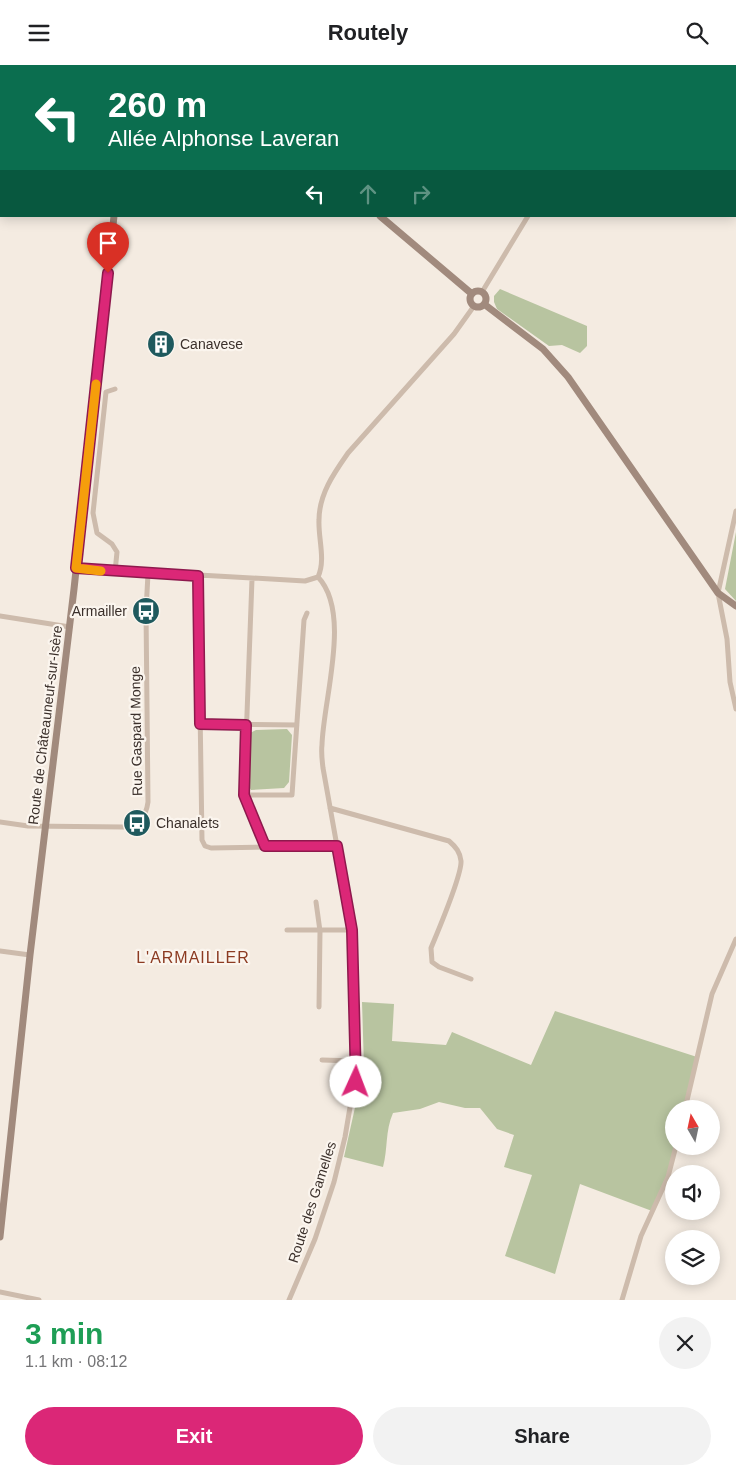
<!DOCTYPE html>
<html lang="en">
<head>
<meta charset="utf-8">
<style>
  :root { --surface:#fff; --page:#f2f2f2; --text:#202124; --muted:#757577; --accent:#db2777 }
  body { margin:0; font-family:Helvetica,sans-serif; background:var(--page); color:var(--text); height:100vh; display:flex; flex-direction:column; font-size:19px; white-space:nowrap }
  * { box-sizing:border-box; margin:0 }
  p { font-size:16px; color:var(--muted) }
  .icon { flex:none; width:28px; height:28px; fill:none; stroke:currentColor; stroke-width:2; stroke-linecap:round; stroke-linejoin:round }
  .map { position:relative; height:1235px; overflow:hidden }
  .drawer { display:flex; flex-direction:column; background:var(--surface); flex:1 }
  .drawer>* { flex:none }
  .hud { position:absolute; left:0px; top:0px; width:736px; height:152px; box-shadow:0 2px 12px #0003; background:#0b6e4f; color:#fff; overflow:hidden }
  .needle { width:32px; rotate:351deg }
  .controls { position:absolute; left:665px; top:1035px; display:grid; gap:10px }
  .controls a { display:grid; place-items:center; width:55px; height:55px; border-radius:50%; background:var(--surface); box-shadow:0 2px 12px #0003; font-size:25px }
  .pin { position:absolute; display:grid; place-items:center; width:42px; height:42px; color:#fff; margin:-51px -21px; border-radius:50% 50% 50% 0; rotate:-45deg; box-shadow:0 0 5px #0007 }
  .pin .icon { rotate:45deg }
  .me { position:absolute; width:55px; margin:-28px; rotate:2deg; stroke-linejoin:round; filter:drop-shadow(0 0 4px #0008) }
  .turn { display:flex; align-items:center; gap:18px; height:105px; padding:0 25px; font-size:22px }
  .turn .icon { width:65px; height:65px; stroke-width:2.5 }
  .turn b { display:block; font-size:35px; line-height:42px }
  .lanes { display:flex; align-items:center; height:48px; padding:0 25px; background:#0003; justify-content:center; gap:25px; direction:ltr }
  .lanes .off { opacity:.35 }
  .round { display:grid; place-items:center; flex:none; width:52px; height:52px; border-radius:26px; background:var(--page) }
  .head { display:flex; align-items:center; justify-content:space-between; height:85px; padding:0 25px }
  h1 { font-size:30px; font-weight:700; line-height:38px; color:#1e9e55 }
  .button { display:flex; gap:10px; margin-top:auto; padding:10px 25px }
  .button a { flex:1; height:58px; border-radius:30px; background:var(--accent); color:#fff; font-size:20px; font-weight:700; line-height:58px; text-align:center }
  .button a+a { background:var(--page); color:var(--text) }
  header { display:flex; justify-content:space-between; align-items:center; height:65px; padding:0 25px; background:var(--surface); font-size:22px; font-weight:700 }
  .map>svg:first-child { display:block }
  .green { fill:#b8c4a0 }
  .lines { fill:none; stroke-linecap:round; stroke-linejoin:round }
  .street { stroke:#cdbbac; stroke-width:5 }
  .secondary { stroke:#a18a7d; stroke-width:7 }
  .route-casing { stroke:#8e194d; stroke-width:12 }
  .route { stroke:#db2777; stroke-width:9 }
  .slow { stroke:#f59e0b; stroke-width:9 }
  .labels { text-anchor:middle; stroke-width:4.5; stroke-linejoin:round; paint-order:stroke }
  .poi-label { font-size:14px; fill:#3b302b; stroke:#fbf5ee; text-anchor:start }
  .street-label { font-size:14px; fill:#3b302b; stroke:#fbf5ee }
  .quarter-label { font-size:16px; letter-spacing:1px; fill:#8c3b22; stroke:#fbf5ee }
</style>
</head>
<body>
<header><svg class="icon" aria-label="menu" viewBox="0 0 24 24"><path d="M4 6h16M4 12h16M4 18h16"/></svg>Routely<svg class="icon" aria-label="search" viewBox="0 0 24 24"><circle cx="10" cy="10" r="6"/><path d="M15 15l6 6"/></svg></header>
<div class="map">
<svg width="736" height="1235" viewBox="0 0 736 1235">
  <rect width="100%" height="100%" fill="#f4ebe1"/>
  <path class="green" d="M 635,0 L 736,0 L 736,99 L 735,1 Z
    M 500,224 L 587,261 L 587,281 L 580,288 L 562,280 L 549,281 L 497,244 L 494,237 L 494,231 Z
    M 736,467 L 736,536 L 725,524 Z
    M 287,664 L 292,670 L 289,717 L 284,723 L 251,725 L 248,720 L 250,668 L 256,665 Z
    M 362,937 L 394,939 L 392,976 L 446,980 L 452,967 L 531,1000 L 555,946 L 697,992 L 685,1044 L 674,1044 L 674,1081 L 668,1112 L 652,1146 L 580,1119 L 555,1209 L 505,1191 L 532,1110 L 504,1102 L 514,1070 L 497,1064 L 480,1043 L 465,1043 L 439,1037 L 420,1044 L 393,1048 C 385,1066 388,1084 383,1102 L 344,1092 L 364,1002 Z"/>
  <g class="lines">
    <path class="street" d="M 651,0 L 651,1
      M 735,108 L 736,109
      M 482,227 L 528,151
      M 115,324 L 106,327 L 93,448 L 97,468 L 112,479 L 117,487 L 115,507
      M 736,446 L 718,528 L 727,574 L 730,617 L 736,644
      M 76,503 L 305,516 L 318,512 C 326,495 318,473 319,455 C 319,429 334,408 348,388 L 454,269 L 474,241
      M 198,511 L 202,775 L 205,781 L 211,783 L 337,781
      M 252,514 L 244,730 L 265,781
      M 0,551 L 70,562
      M 200,659 L 297,660
      M 244,730 L 292,730 L 304,555 L 307,548
      M 330,743 L 449,776 C 456,782 460,787 461,796 C 462,810 438,866 431,883 L 432,897 L 439,902 L 471,914
      M 0,757 L 28,761 L 123,762 C 139,760 146,752 148,737 L 146,546 L 148,509
      M 316,837 L 320,866 L 319,942
      M 287,865 L 352,865
      M 0,886 L 30,890
      M 322,995 L 357,996
      M 685,1044 L 712,929 L 736,874
      M 0,1227 L 39,1235
      M 289,1235 L 315,1174 L 334,1117 L 345,1072 L 357,1001 L 352,865 L 323,703 C 322,695 321,687 322,680 C 323,635 352,548 318,512
      M 622,1235 L 641,1171 L 668,1112 L 676,1081"/>
    <path class="secondary" d="M 320,0 L 320,1
      M 130,1 L 130,0
      M 380,151 L 472,229
      M470 234a8 8 0 1 1 16 0a8 8 0 1 1-16 0Z
      M 484,239 L 543,284 L 568,312 L 718,528 L 736,541
      M 0,1172 L 30,890 L 74,524 L 114,151"/>
  </g>
  <g class="lines">
    <g class="route-casing">
      <path id="route" d="M 108,208 L 76,503 L 198,511 L 200,659 L 246,660 L 244,730 L 265,781 L 337,781 L 352,865 L 356,1017"/>
    </g>
    <use href="#route" class="route"/>
    <path class="slow" d="M 96,319 L 76,503 L 101,506"/>
  </g>
  <defs>
    <g id="building-disc" transform="scale(1.4375)"><circle r="9.5" fill="#1f5a5e" stroke="#fbf5ee"/><path d="M-4-6H4V6H1V3H-1V6H-4ZM-2.5-4.3h1.7v1.8h-1.7ZM.8-4.3h1.7v1.8H.8ZM-2.5-1h1.7V.8h-1.7ZM.8-1h1.7V.8H.8Z" fill="#fff"/></g>
    <g id="bus-disc" transform="scale(1.4375)"><circle r="9.5" fill="#1f5a5e" stroke="#fbf5ee"/><path d="M-5-6H5V4H4V6H2V4H-2V6H-4V4H-5ZM-3.5-4V0h7V-4ZM-3.5 1.2v1.5H-2V1.2ZM2 1.2v1.5H3.5V1.2Z" fill="#fff"/></g>
  </defs>
  <g fill-rule="evenodd">
    <use href="#building-disc" x="161" y="279"/>
    <use href="#bus-disc" x="146" y="546"/>
    <use href="#bus-disc" x="137" y="758"/>
  </g>
  <g class="labels">
    <g class="poi-label">
      <text x="180" y="284">Canavese</text>
      <text x="127" y="551" text-anchor="end">Armailler</text>
      <text x="156" y="763">Chanalets</text>
    </g>
    <g class="street-label">
      <text transform="translate(45 660) rotate(-83)" y="5">Route de Châteauneuf-sur-Isère</text>
      <text transform="translate(136 666) rotate(-91)" y="5">Rue Gaspard Monge</text>
      <text transform="translate(312 1137) rotate(-72)" y="5">Route des Gamelles</text>
    </g>
    <g class="quarter-label">
      <text x="193" y="898">L'ARMAILLER</text>
    </g>
  </g>
</svg>
<div class="controls">
<a><svg class="needle" viewBox="-14 -14 28 28"><path d="M0-13l5 13h-10z" fill="#e53935"/><path d="M0 13l5-13h-10z" fill="#757577"/></svg></a>
<a><svg class="icon" aria-label="sound" viewBox="0 0 24 24"><path d="M4 9h4l5-4v14l-5-4H4zM17 9q2 3 0 6"/></svg></a>
<a><svg class="icon" aria-label="layers" viewBox="0 0 24 24"><path d="M12 4l9 5-9 5-9-5zM3 14l9 5 9-5"/></svg></a>
</div>
<div class="pin" style="left:108px;top:208px;background:#d93025"><svg class="icon" aria-label="arrive" viewBox="0 0 24 24"><path d="M6 21V4h12l-3 4 3 4H6"/></svg></div>
<svg class="me" style="left:356px;top:1017px" viewBox="-20 -20 40 40"><circle r="19" fill="#fff"/><path d="M0-13L10 11 0 6-10 11z" fill="#db2777"/></svg>
<div class="hud">
<div class="turn"><svg class="icon" aria-label="left" viewBox="0 0 24 24"><path d="M17 20v-9H6M10 6l-5 5 5 5"/></svg><div><b>260 m</b>Allée Alphonse Laveran</div></div>
<div class="lanes"><svg class="icon" aria-label="left" viewBox="0 0 24 24"><path d="M17 20v-9H6M10 6l-5 5 5 5"/></svg><svg class="icon off" aria-label="ahead" viewBox="0 0 24 24"><path d="M12 20V5M6 11l6-6 6 6"/></svg><svg class="icon off" aria-label="right" viewBox="0 0 24 24"><path d="M7 20v-9h11M14 6l5 5-5 5"/></svg></div>
</div>
</div>
<section class="drawer">
<div class="head"><div><h1>3 min</h1><p>1.1 km · 08:12</p></div><a class="round"><svg class="icon" aria-label="close" viewBox="0 0 24 24"><path d="M6 6l12 12M18 6L6 18"/></svg></a></div>
<div class="button"><a>Exit</a><a>Share</a></div>
</section>
</body>
</html>
